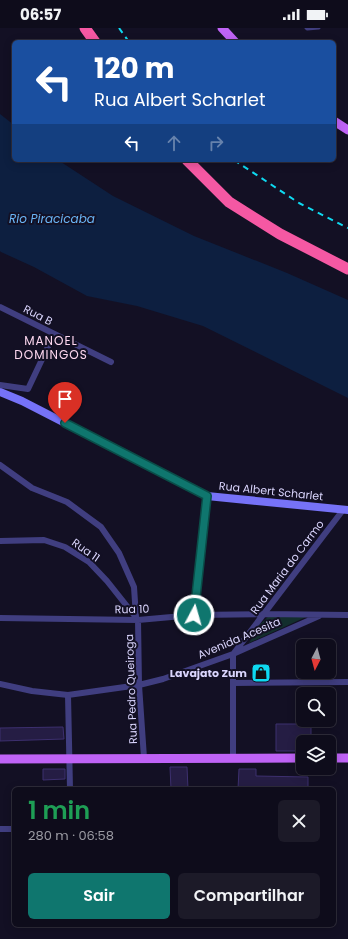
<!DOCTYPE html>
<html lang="pt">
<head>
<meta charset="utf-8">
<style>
  :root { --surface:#0e0c1b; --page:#1c1a28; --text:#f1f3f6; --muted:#9b9ba3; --line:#2e2c3a; --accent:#0f766e }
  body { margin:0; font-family:Poppins,sans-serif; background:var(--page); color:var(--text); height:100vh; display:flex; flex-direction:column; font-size:15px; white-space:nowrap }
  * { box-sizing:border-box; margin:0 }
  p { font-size:13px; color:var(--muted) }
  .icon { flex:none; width:22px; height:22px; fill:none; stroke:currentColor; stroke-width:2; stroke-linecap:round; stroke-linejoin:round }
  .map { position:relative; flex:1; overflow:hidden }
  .panel { position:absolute; left:12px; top:759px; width:324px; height:140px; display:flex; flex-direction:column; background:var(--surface); border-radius:6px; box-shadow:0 2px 10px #0003,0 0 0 1px var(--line) }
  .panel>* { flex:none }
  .top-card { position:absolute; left:12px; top:12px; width:324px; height:122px; border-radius:6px; box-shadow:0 2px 10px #0003,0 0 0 1px var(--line); background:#1a4fa0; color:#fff; overflow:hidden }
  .needle { width:26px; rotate:186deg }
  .tools { position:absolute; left:296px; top:611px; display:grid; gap:8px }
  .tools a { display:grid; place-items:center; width:40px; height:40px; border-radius:6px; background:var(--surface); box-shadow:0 2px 10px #0003,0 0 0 1px var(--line); font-size:20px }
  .pin { position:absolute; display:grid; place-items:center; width:34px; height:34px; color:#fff; margin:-41px -17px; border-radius:50% 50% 50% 0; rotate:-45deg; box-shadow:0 0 4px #0007 }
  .pin .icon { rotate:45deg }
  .me { position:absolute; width:44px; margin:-22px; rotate:6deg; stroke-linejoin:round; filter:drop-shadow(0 0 3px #0008) }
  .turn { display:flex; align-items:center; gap:14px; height:84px; padding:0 16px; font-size:18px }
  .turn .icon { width:52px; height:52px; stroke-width:2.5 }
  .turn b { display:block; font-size:28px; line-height:34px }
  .lanes { display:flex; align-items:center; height:38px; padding:0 16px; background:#0003; justify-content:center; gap:20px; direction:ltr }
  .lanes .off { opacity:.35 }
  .round { display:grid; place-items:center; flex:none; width:42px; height:42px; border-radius:6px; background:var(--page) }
  .head { display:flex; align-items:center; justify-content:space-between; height:68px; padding:0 16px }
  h1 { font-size:24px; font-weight:600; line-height:30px; color:#1e9e55 }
  .primary-button { display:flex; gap:8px; margin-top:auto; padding:8px 16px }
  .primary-button a { flex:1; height:46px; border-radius:6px; background:var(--accent); color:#fff; font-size:16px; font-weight:600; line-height:46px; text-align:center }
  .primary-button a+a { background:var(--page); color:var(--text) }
  .status { display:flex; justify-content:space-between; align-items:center; height:28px; padding:0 20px; background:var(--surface); direction:ltr }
  .status svg { height:11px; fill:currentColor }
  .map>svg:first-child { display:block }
  .green { fill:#132e2d }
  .water { fill:#0d1f40 }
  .building { fill:#251d44; stroke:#3d306f }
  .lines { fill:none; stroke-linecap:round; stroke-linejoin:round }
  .lane { stroke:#403e80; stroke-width:3 }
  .street { stroke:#403e80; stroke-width:6 }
  .secondary { stroke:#7672f7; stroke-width:8 }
  .primary { stroke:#bf63f6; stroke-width:9 }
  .highway { stroke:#f558a3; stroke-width:11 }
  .rail { stroke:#0ed9f0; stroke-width:2; stroke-dasharray:6 5; stroke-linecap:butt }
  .route-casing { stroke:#0a4d48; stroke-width:10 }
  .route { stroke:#0f766e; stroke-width:7 }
  .labels { text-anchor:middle; stroke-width:4; stroke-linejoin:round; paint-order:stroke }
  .street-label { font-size:11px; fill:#dad5fd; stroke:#131024 }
  .poi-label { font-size:11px; font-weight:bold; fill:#dad5fd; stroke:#131024; text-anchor:end }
  .water-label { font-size:12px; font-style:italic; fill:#6ab5f6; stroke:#131024 }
  .neighbourhood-label { font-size:12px; letter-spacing:1px; fill:#fdd7ef; stroke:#131024 }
</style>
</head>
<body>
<div class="status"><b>06:57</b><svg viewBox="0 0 49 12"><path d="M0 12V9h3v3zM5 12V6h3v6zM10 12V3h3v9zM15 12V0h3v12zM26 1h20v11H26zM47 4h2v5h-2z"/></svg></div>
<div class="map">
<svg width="348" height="911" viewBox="0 0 348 911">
  <rect width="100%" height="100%" fill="#131024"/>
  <path class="green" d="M 269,588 L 306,589 L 249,615 L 259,597 Z"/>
  <path class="water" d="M 0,86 L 14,97 L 14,132 L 58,132 L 113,168 L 194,208 L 287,245 L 348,272 L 348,370 L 203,298 L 137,278 L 87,268 L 34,239 L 1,224 L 0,223 Z"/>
  <path class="building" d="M 276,696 L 311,696 L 311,714 L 303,714 L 303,723 L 276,723 Z
    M 63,699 L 64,711 L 0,713 L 0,700 Z
    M 170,739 L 187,739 L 188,761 L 171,761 Z
    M 43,741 L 65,741 L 65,751 L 43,752 Z
    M 239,741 L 256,741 L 256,748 L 308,749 L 308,761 L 238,761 Z"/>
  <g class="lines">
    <path class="lane" d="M 306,0 L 307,1 L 319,0"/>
    <path class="street" d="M 0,279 L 111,334
      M 0,357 L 28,361 L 54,306
      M 0,437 L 32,460 L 67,474 L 101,499 L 119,525 L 134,559 L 136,589
      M 0,513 L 44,512 L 65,519 L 89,534 L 107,553 L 138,592 L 139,657 L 144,730
      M 194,587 L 207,468
      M 0,590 L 138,592 L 194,587 L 265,586 L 348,587
      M 234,625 L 343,482
      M 233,626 L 233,729
      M 233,655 L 348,654
      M 0,656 L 32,663 L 68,667 L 139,657 L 163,651 L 233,626 L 319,588
      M 68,667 L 70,761
      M 0,801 L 14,801"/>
    <path class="secondary" d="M 0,364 L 22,373 L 207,468 L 348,482"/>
    <path class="primary" d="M 222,0 L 235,14
      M 334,93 L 348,102
      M 329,730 L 348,730
      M 0,731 L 303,730"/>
    <path class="highway" d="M 85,0 L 95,14
      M 187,132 L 229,174 L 280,206 L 348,241"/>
    <path class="rail" d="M 119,0 L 129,14
      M 234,132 L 299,175 L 348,200"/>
  </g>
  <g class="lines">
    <g class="route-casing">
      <path id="route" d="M 65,395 L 207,468 L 194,587"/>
    </g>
    <use href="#route" class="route"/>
  </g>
  <defs>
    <g id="shop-square" transform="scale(1)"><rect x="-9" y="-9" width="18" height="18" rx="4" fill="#0ed9f0" stroke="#131024"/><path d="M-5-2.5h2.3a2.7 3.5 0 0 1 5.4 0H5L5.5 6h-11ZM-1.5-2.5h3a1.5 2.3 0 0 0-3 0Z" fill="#111"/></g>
  </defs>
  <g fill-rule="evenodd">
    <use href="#shop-square" x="261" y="645"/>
  </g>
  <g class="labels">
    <g class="street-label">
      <text transform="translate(38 287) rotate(27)" y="4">Rua B</text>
      <text transform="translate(271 463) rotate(6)" y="4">Rua Albert Scharlet</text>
      <text transform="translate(86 522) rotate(35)" y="4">Rua 11</text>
      <text transform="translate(287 539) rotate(-53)" y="4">Rua Maria do Carmo</text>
      <text transform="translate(132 581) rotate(-1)" y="4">Rua 10</text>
      <text transform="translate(239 610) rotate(-23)" y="4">Avenida Acesita</text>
      <text transform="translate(131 661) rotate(-92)" y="4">Rua Pedro Queiroga</text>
    </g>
    <g class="poi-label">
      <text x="247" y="649">Lavajato Zum</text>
    </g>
    <g class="water-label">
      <text x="52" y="195">Rio Piracicaba</text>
    </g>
    <g class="neighbourhood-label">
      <text x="51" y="317">MANOEL<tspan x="51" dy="14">DOMINGOS</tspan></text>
    </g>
  </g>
</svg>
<div class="tools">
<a><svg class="needle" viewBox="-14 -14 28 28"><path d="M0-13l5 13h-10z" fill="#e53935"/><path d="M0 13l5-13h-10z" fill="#9b9ba3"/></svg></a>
<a><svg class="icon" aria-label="search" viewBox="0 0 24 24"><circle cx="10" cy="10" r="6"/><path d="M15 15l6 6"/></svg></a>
<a><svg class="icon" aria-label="layers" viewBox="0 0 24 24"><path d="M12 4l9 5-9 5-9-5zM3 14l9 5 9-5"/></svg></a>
</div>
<div class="pin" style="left:65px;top:395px;background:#d93025"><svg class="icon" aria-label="arrive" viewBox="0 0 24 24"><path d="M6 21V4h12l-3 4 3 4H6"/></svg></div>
<svg class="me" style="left:194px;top:587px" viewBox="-20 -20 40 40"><circle r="17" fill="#0f766e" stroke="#fff" stroke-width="3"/><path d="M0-11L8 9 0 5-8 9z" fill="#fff"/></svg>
<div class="top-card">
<div class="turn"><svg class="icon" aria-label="left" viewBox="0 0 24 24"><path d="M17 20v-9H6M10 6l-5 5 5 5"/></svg><div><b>120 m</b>Rua Albert Scharlet</div></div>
<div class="lanes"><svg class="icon" aria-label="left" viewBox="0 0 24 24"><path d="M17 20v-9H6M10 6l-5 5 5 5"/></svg><svg class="icon off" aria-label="ahead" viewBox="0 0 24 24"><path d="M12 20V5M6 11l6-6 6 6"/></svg><svg class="icon off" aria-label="right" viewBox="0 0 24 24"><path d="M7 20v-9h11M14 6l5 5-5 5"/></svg></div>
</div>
<section class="panel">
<div class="head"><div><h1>1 min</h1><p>280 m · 06:58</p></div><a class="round"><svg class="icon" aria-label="close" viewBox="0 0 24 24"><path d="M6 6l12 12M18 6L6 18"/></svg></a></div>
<div class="primary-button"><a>Sair</a><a>Compartilhar</a></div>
</section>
</div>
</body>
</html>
